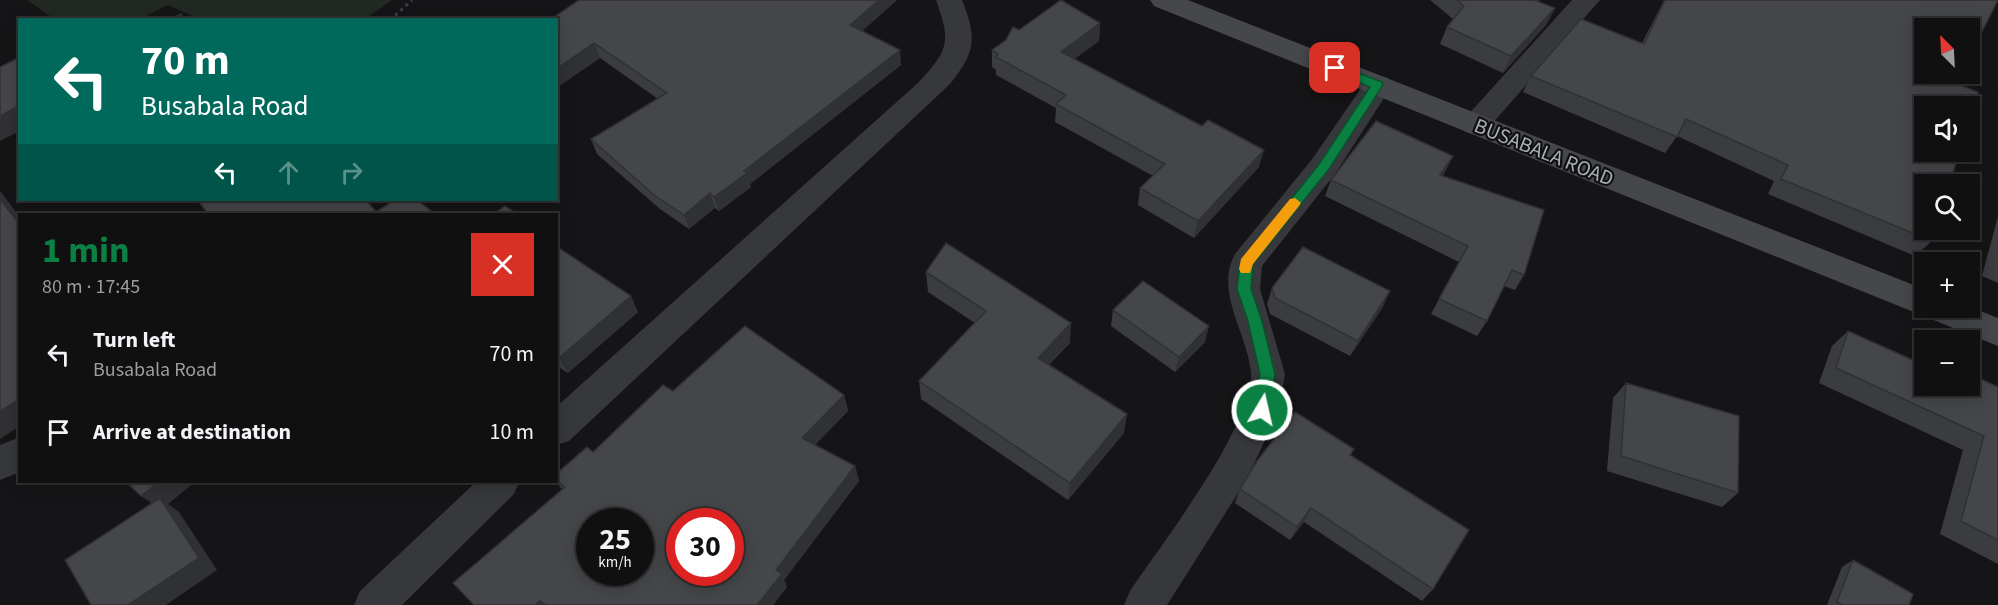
<!DOCTYPE html>
<html lang="en">
<head>
<meta charset="utf-8">
<style>
  :root { --surface:#101011; --page:#1e1e1f; --text:#f1f3f6; --muted:#9c9d9f; --line:#303031; --accent:#0b8043 }
  body { margin:0; font-family:"Source Sans 3",sans-serif; background:var(--page); color:var(--text); height:100vh; display:flex; flex-direction:column; font-size:22px; white-space:nowrap }
  * { box-sizing:border-box; margin:0 }
  p { font-size:20px; color:var(--muted) }
  .icon { flex:none; width:33px; height:33px; fill:none; stroke:currentColor; stroke-width:2; stroke-linecap:round; stroke-linejoin:round }
  .map { position:relative; flex:1; overflow:hidden }
  .sheet { position:absolute; left:18px; top:213px; width:540px; height:270px; display:flex; flex-direction:column; background:var(--surface); border-radius:0px; box-shadow:0 3px 15px #0003,0 0 0 2px var(--line) }
  .sheet>* { flex:none }
  .banner { position:absolute; left:18px; top:18px; width:540px; height:183px; border-radius:0px; box-shadow:0 3px 15px #0003,0 0 0 2px var(--line); background:#00695c; color:#fff; overflow:hidden }
  .needle { width:39px; rotate:336deg }
  .tools { position:absolute; left:1914px; top:18px; display:grid; gap:12px }
  .tools a { display:grid; place-items:center; width:66px; height:66px; border-radius:0px; background:var(--surface); box-shadow:0 3px 15px #0003,0 0 0 2px var(--line); font-size:30px }
  .speed { position:absolute; left:576px; top:508px; display:flex; gap:12px; font-size:30px; font-weight:700; text-align:center }
  .speed>* { display:grid; place-content:center; width:78px; height:78px; border-radius:50%; background:var(--surface); box-shadow:0 3px 15px #0003,0 0 0 2px var(--line); line-height:1 }
  .speed small { font-size:15px; font-weight:400 }
  .speed .limit { border:9px solid #d22; background:#fff; color:#111 }
  .pin { position:absolute; display:grid; place-items:center; width:51px; height:51px; color:#fff; margin:-26px; border-radius:12px; box-shadow:0 3px 9px #0006 }
  .me { position:absolute; width:66px; margin:-33px; rotate:9deg; stroke-linejoin:round; filter:drop-shadow(0 0 4px #0008) }
  .turn { display:flex; align-items:center; gap:21px; height:126px; padding:0 24px; font-size:27px }
  .turn .icon { width:78px; height:78px; stroke-width:2.5 }
  .turn b { display:block; font-size:42px; line-height:51px }
  .lanes { display:flex; align-items:center; height:57px; padding:0 24px; background:#0003; justify-content:center; gap:30px; direction:ltr }
  .lanes .off { opacity:.35 }
  .round { display:grid; place-items:center; flex:none; width:63px; height:63px; border-radius:0px; background:var(--page) }
  .head { display:flex; align-items:center; justify-content:space-between; height:102px; padding:0 24px }
  h1 { font-size:36px; font-weight:700; line-height:45px; color:var(--accent) }
  ul { padding:0; list-style:none }
  li { display:flex; align-items:center; gap:18px; height:78px; padding:0 24px }
  li div { flex:1 }
  li b { display:block; font-size:22px }
  li em { font-style:normal }
  .map>svg:first-child { display:block }
  .green { fill:#222822 }
  .lines { fill:none; stroke-linecap:round; stroke-linejoin:round }
  .path { stroke:#3d3f42; stroke-width:3; stroke-dasharray:3 4; stroke-linecap:butt }
  .street { fill:#37383b; fill-rule:evenodd }
  .secondary { fill:#45474b; fill-rule:evenodd }
  .wall { fill:#3a3c3f }
  .shaded-wall { fill:#303133 }
  .building { fill:#444649; stroke:#303133; stroke-width:1.5; fill-rule:evenodd }
  .route { fill:#0b8043; stroke:#07532c; stroke-width:1.5 }
  .slow { fill:#f59e0b }
  .labels { text-anchor:middle; stroke-width:4.5; stroke-linejoin:round; paint-order:stroke }
  .street-label { font-size:21px; fill:#a9aeb5; stroke:#101012 }
</style>
</head>
<body>
<div class="map">
<svg width="1998" height="605" viewBox="0 0 1998 605">
  <rect width="100%" height="100%" fill="#151517"/>
  <path class="green" d="M 27,0 L 392,0 L 364,20 L 199,19 L 167,5 L 141,19 L 54,19 Z"/>
  <g class="lines">
    <path class="path" d="M 390,20 L 412,0"/>
    <path class="street" d="M 936,0 L 962,0 C 977,38 976,52 950,84 L 569,441 L 556,445 L 556,407 L 919,82 C 949,49 951,42 936,0 Z
      M 1572,0 L 1600,0 L 1485,132 L 1475,135 L 1465,132 L 1460,125 L 1465,118 Z
      M 1378,75 L 1388,78 L 1392,85 L 1388,92 L 1335,174 L 1262,266 L 1260,289 L 1285,374 L 1279,410 L 1247,479 L 1167,605 L 1124,605 L 1130,591 C 1161,545 1253,426 1251,373 C 1248,334 1214,292 1235,254 L 1313,158 L 1368,78 Z
      M 20,437 L 20,472 L 0,480 L 0,445 Z
      M 476,482 L 519,482 L 514,494 L 402,605 L 354,605 L 360,591 Z"/>
    <path class="secondary" d="M 1150,0 L 1188,0 L 1924,289 L 1924,308 L 1970,307 L 1998,318 L 1998,346 L 1154,6 Z"/>
  </g>
  <path class="wall" d="M 579,0 L 897,0 L 862,31 L 901,65 L 750,184 L 751,187 L 719,211 L 715,208 L 689,229 L 660,209 L 597,154 L 591,139 L 658,99 L 600,58 L 556,88 Z
    M 1430,0 L 1540,0 L 1538,1 L 1555,8 L 1546,25 L 1503,73 L 1440,44 L 1447,27 L 1453,19 Z
    M 1664,0 L 1998,0 L 1955,83 L 1932,241 L 1915,256 L 1768,194 L 1774,181 L 1677,136 L 1665,153 L 1523,92 L 1531,76 L 1642,43 Z
    M 1100,23 L 1099,41 L 1074,59 L 1259,167 L 1194,238 L 1138,205 L 1140,188 L 1153,176 L 1055,122 L 1056,108 L 996,75 L 996,70 L 992,67 L 992,50 L 1019,30 Z
    M 1453,156 L 1443,176 L 1524,275 L 1515,290 L 1504,286 L 1487,321 L 1477,336 L 1431,314 L 1459,262 L 1325,196 L 1331,180 Z
    M 1998,216 L 1998,283 L 1982,276 Z
    M 556,246 L 638,312 L 568,373 L 556,365 Z
    M 926,272 L 1070,343 L 1049,365 L 1124,433 L 1068,500 L 921,399 L 919,381 L 975,323 L 928,292 Z
    M 1272,288 L 1383,307 L 1350,356 L 1270,314 L 1267,304 Z
    M 1113,310 L 1205,342 L 1175,372 L 1111,326 Z
    M 1848,331 L 1924,386 L 1998,387 L 1998,564 L 1940,534 L 1963,450 L 1819,383 L 1832,346 Z
    M 1626,383 L 1738,493 L 1722,507 L 1607,471 L 1613,398 Z
    M 673,391 L 844,395 L 848,411 L 815,445 L 855,466 L 859,481 L 784,580 L 787,587 L 773,605 L 474,605 L 562,489 L 556,482 L 556,474 L 593,452 Z
    M 1351,455 L 1433,589 L 1422,601 L 1304,522 L 1290,540 L 1235,503 L 1240,489 Z
    M 1853,560 L 1909,605 L 1827,605 L 1842,567 Z"/>
  <path class="shaded-wall" d="M 879,0 L 897,0 L 852,40 L 850,25 Z
    M 1555,8 L 1546,25 L 1503,73 L 1511,56 Z
    M 1100,23 L 1099,41 L 1060,70 L 1061,52 Z
    M 594,43 L 600,58 L 556,88 L 556,69 Z
    M 900,50 L 901,65 L 750,184 L 751,187 L 719,211 L 714,197 L 744,171 Z
    M 20,105 L 20,131 L 0,141 L 0,116 Z
    M 1264,150 L 1259,167 L 1194,238 L 1198,221 Z
    M 1453,156 L 1445,172 L 1433,191 L 1440,175 Z
    M 0,191 L 20,217 L 20,225 L 0,199 Z
    M 710,193 L 715,208 L 689,229 L 684,215 Z
    M 1390,291 L 1383,307 L 1350,356 L 1358,341 Z
    M 631,296 L 638,312 L 568,373 L 559,358 Z
    M 1071,323 L 1070,343 L 1037,377 L 1038,358 Z
    M 1209,326 L 1205,342 L 1175,372 L 1179,357 Z
    M 844,395 L 848,411 L 807,453 L 802,438 Z
    M 20,399 L 20,426 L 0,439 L 0,411 Z
    M 1127,414 L 1124,433 L 1068,500 L 1070,483 Z
    M 855,466 L 859,481 L 784,580 L 787,587 L 773,605 L 757,605 L 776,570 Z
    M 159,482 L 195,482 L 168,504 L 179,512 L 217,570 L 166,605 L 128,605 L 160,509 L 141,496 Z
    M 1311,508 L 1304,522 L 1290,540 L 1297,527 Z
    M 540,601 L 544,605 L 535,605 Z"/>
  <path class="building" d="M 579,0 L 879,0 L 850,25 L 900,50 L 744,171 L 747,173 L 714,197 L 710,193 L 684,215 L 654,195 L 591,139 L 667,93 L 594,43 L 556,69 L 556,20 L 550,20 Z
    M 1061,0 L 1100,23 L 1061,52 L 1202,126 L 1208,120 L 1264,150 L 1198,221 L 1140,188 L 1165,164 L 1056,104 L 1066,95 L 996,57 L 998,54 L 992,50 L 1006,40 L 1013,27 L 1019,30 Z
    M 1457,0 L 1534,0 L 1555,8 L 1511,56 L 1447,27 L 1464,6 Z
    M 1665,0 L 1998,0 L 1970,55 L 1970,28 L 1924,28 L 1924,74 L 1960,74 L 1955,83 L 1978,92 L 1970,120 L 1970,106 L 1924,106 L 1924,152 L 1960,152 L 1949,184 L 1924,184 L 1924,230 L 1935,230 L 1932,241 L 1781,179 L 1788,165 L 1686,119 L 1677,137 L 1531,76 L 1581,19 L 1644,44 Z
    M 181,14 L 185,20 L 168,20 Z
    M 20,57 L 20,105 L 0,116 L 0,67 Z
    M 1376,121 L 1453,156 L 1440,175 L 1544,210 L 1524,275 L 1512,270 L 1487,321 L 1439,299 L 1468,246 L 1331,180 Z
    M 0,199 L 20,225 L 20,399 L 0,411 Z
    M 198,200 L 366,200 L 376,212 L 395,200 L 417,200 L 435,214 L 208,214 Z
    M 505,206 L 517,214 L 494,214 Z
    M 946,243 L 1071,323 L 1038,358 L 1127,414 L 1070,483 L 919,381 L 986,311 L 926,272 Z
    M 556,246 L 631,296 L 559,358 L 556,356 Z
    M 1303,247 L 1390,291 L 1358,341 L 1275,298 L 1272,288 Z
    M 1143,281 L 1209,326 L 1179,357 L 1113,310 Z
    M 745,326 L 844,395 L 802,438 L 855,466 L 776,570 L 782,574 L 757,605 L 546,605 L 540,601 L 535,605 L 474,605 L 453,583 L 565,487 L 556,480 L 556,474 L 587,447 L 593,452 L 663,385 L 673,391 ZM 590,522 L 640,522 L 640,573 L 590,573 ZM 680,522 L 730,522 L 730,573 L 680,573 Z
    M 1848,331 L 1924,365 L 1924,386 L 1970,386 L 1970,374 L 1998,387 L 1998,540 L 1961,521 L 1984,436 L 1836,368 Z
    M 1626,383 L 1739,416 L 1738,493 L 1621,456 Z
    M 1295,412 L 1354,449 L 1350,455 L 1469,530 L 1433,589 L 1311,508 L 1297,527 L 1240,489 L 1257,461 Z
    M 126,482 L 159,482 L 141,496 Z
    M 160,498 L 199,558 L 128,605 L 91,605 L 65,560 Z
    M 1853,560 L 1913,594 L 1909,605 L 1843,605 L 1837,602 Z"/>
  <path class="route" d="M 1335,64 L 1382,82 L 1383,85 L 1329,169 L 1253,264 L 1251,289 L 1262,321 L 1275,374 L 1269,410 L 1267,415 L 1262,417 L 1256,415 L 1254,410 L 1260,374 L 1248,321 L 1237,289 L 1240,263 L 1320,163 L 1370,87 L 1331,71 L 1331,65 Z"/>
  <path class="slow" d="M 1295,198 L 1301,203 L 1299,206 L 1253,264 L 1250,273 L 1241,273 L 1239,269 L 1241,259 L 1290,199 Z"/>
  <g class="labels">
    <g class="street-label">
      <text transform="translate(1544 152) rotate(22)" y="7">BUSABALA ROAD</text>
    </g>
  </g>
</svg>
<div class="tools">
<a><svg class="needle" viewBox="-14 -14 28 28"><path d="M0-13l5 13h-10z" fill="#e53935"/><path d="M0 13l5-13h-10z" fill="#9c9d9f"/></svg></a>
<a><svg class="icon" aria-label="sound" viewBox="0 0 24 24"><path d="M4 9h4l5-4v14l-5-4H4zM17 9q2 3 0 6"/></svg></a>
<a><svg class="icon" aria-label="search" viewBox="0 0 24 24"><circle cx="10" cy="10" r="6"/><path d="M15 15l6 6"/></svg></a>
<a>+</a>
<a>−</a>
</div>
<div class="speed"><div>25<small>km/h</small></div><div class="limit">30</div></div>
<div class="pin" style="left:1335px;top:68px;background:#d93025"><svg class="icon" aria-label="arrive" viewBox="0 0 24 24"><path d="M6 21V4h12l-3 4 3 4H6"/></svg></div>
<svg class="me" style="left:1262px;top:410px" viewBox="-20 -20 40 40"><circle r="17" fill="#0b8043" stroke="#fff" stroke-width="3"/><path d="M0-11L8 9 0 5-8 9z" fill="#fff"/></svg>
<div class="banner">
<div class="turn"><svg class="icon" aria-label="left" viewBox="0 0 24 24"><path d="M17 20v-9H6M10 6l-5 5 5 5"/></svg><div><b>70 m</b>Busabala Road</div></div>
<div class="lanes"><svg class="icon" aria-label="left" viewBox="0 0 24 24"><path d="M17 20v-9H6M10 6l-5 5 5 5"/></svg><svg class="icon off" aria-label="ahead" viewBox="0 0 24 24"><path d="M12 20V5M6 11l6-6 6 6"/></svg><svg class="icon off" aria-label="right" viewBox="0 0 24 24"><path d="M7 20v-9h11M14 6l5 5-5 5"/></svg></div>
</div>
<section class="sheet">
<div class="head"><div><h1>1 min</h1><p>80 m · 17:45</p></div><a class="round" style="background:#d93025;color:#fff"><svg class="icon" aria-label="close" viewBox="0 0 24 24"><path d="M6 6l12 12M18 6L6 18"/></svg></a></div>
<ul>
<li><svg class="icon" aria-label="left" viewBox="0 0 24 24"><path d="M17 20v-9H6M10 6l-5 5 5 5"/></svg><div><b>Turn left</b><p>Busabala Road</p></div><em>70 m</em></li>
<li><svg class="icon" aria-label="arrive" viewBox="0 0 24 24"><path d="M6 21V4h12l-3 4 3 4H6"/></svg><div><b>Arrive at destination</b></div><em>10 m</em></li>
</ul>
</section>
</div>
</body>
</html>
